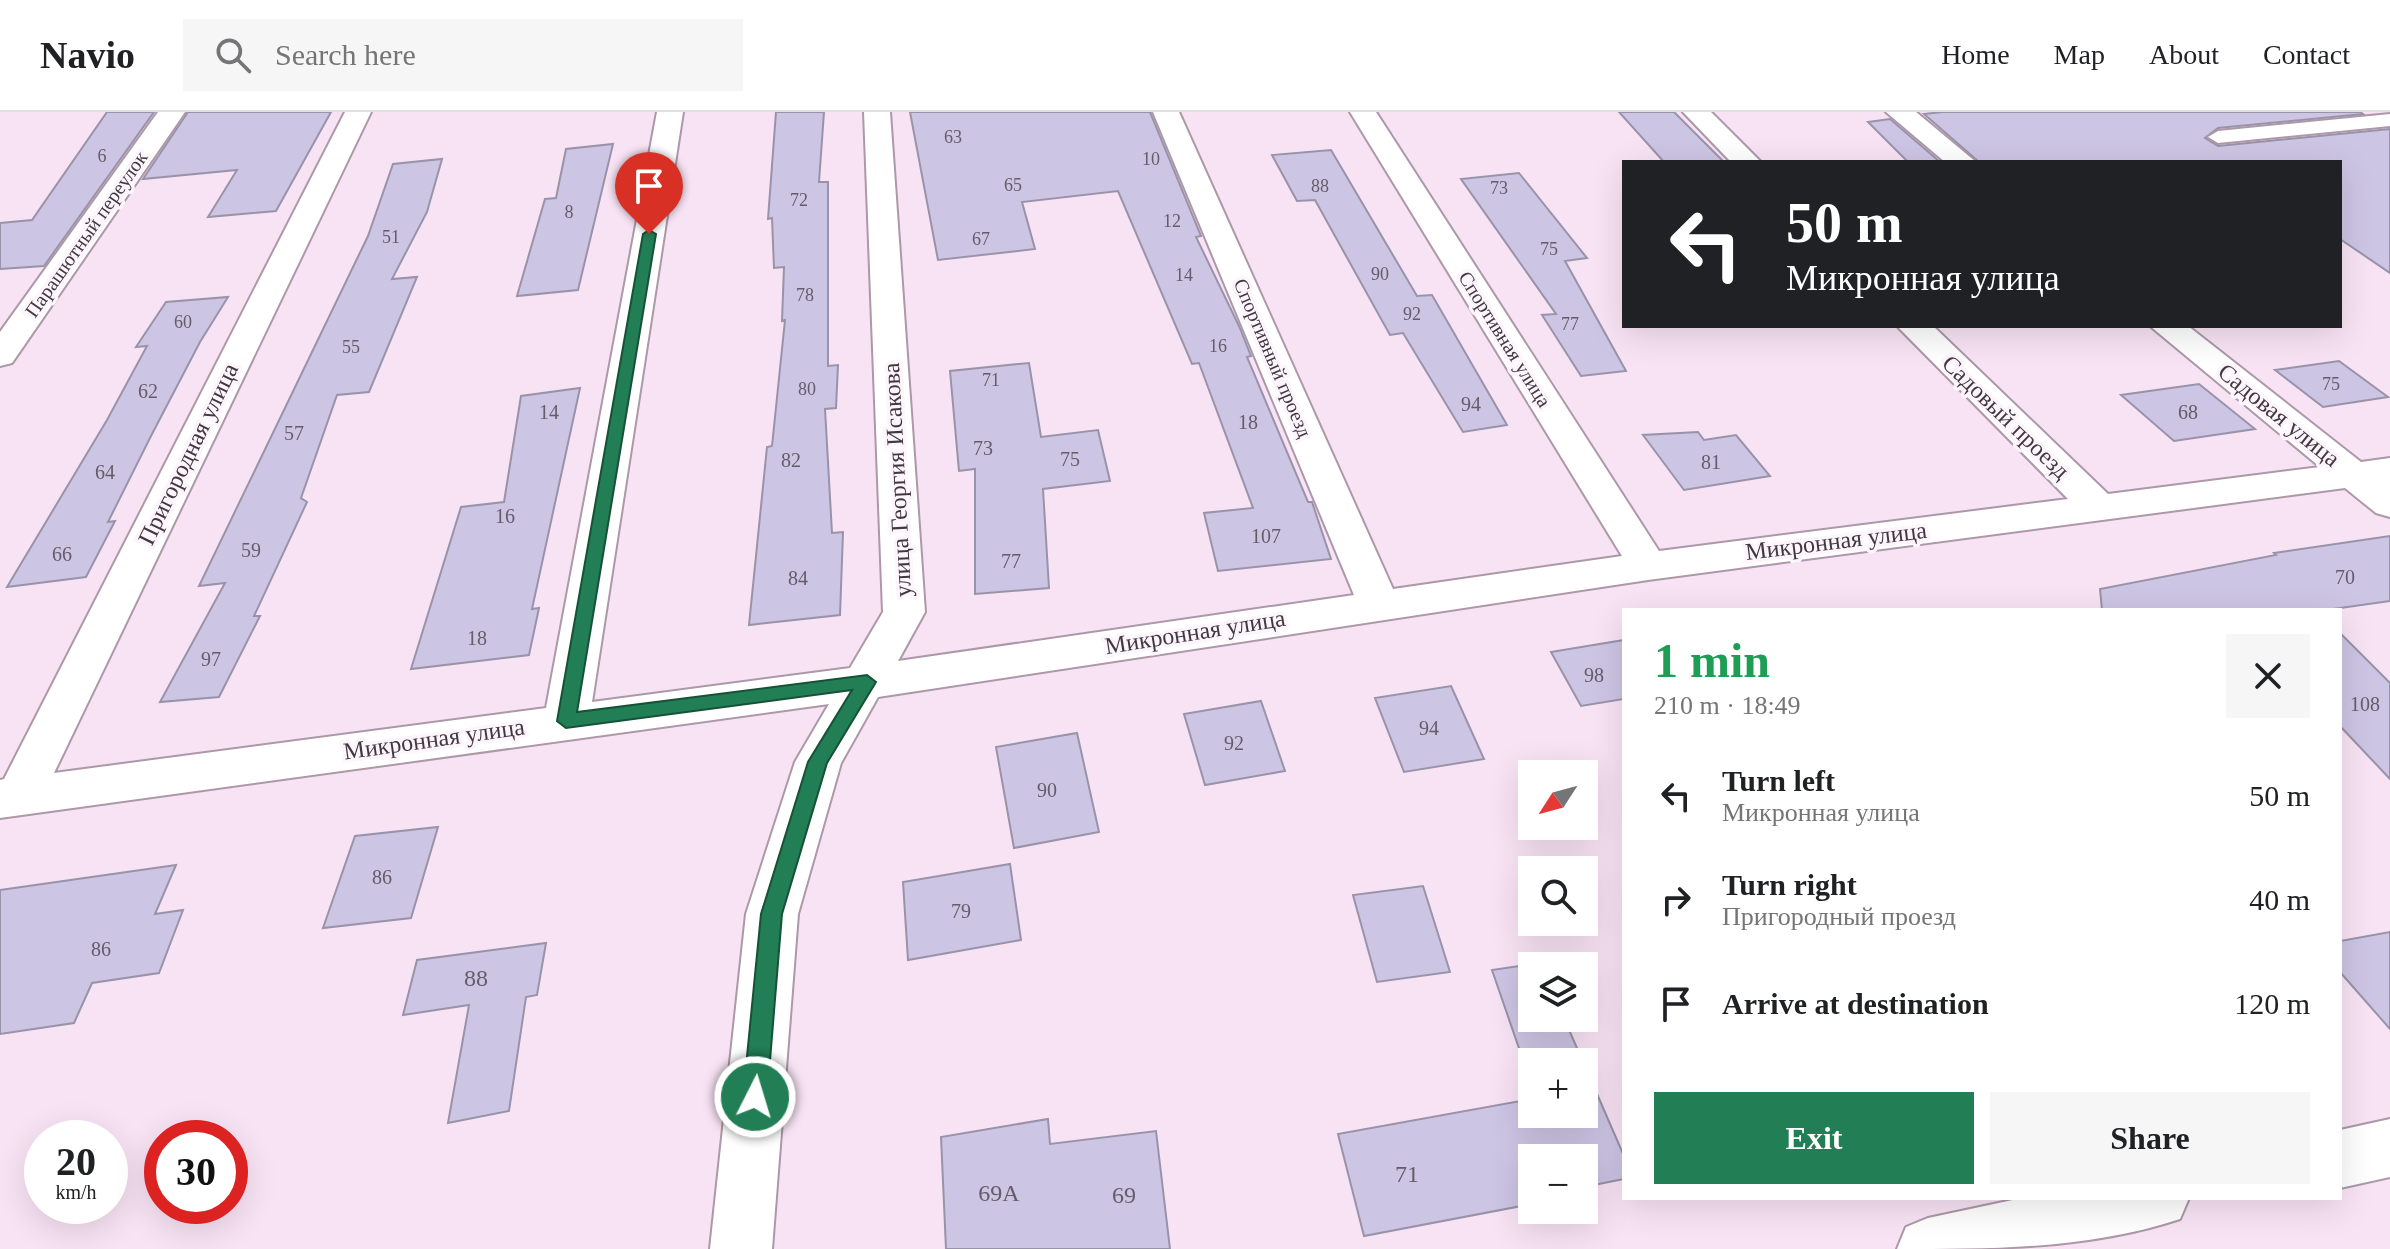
<!DOCTYPE html>
<html lang="en">
<head>
<meta charset="utf-8">
<style>
  :root { --surface:#fff; --page:#f6f6f6; --text:#202124; --muted:#757577; --line:#e0e0e0; --accent:#227e54 }
  body { margin:0; font-family:Georgia,serif; background:var(--page); color:var(--text); height:100vh; display:flex; flex-direction:column; font-size:30px; white-space:nowrap }
  * { box-sizing:border-box; margin:0 }
  p { font-size:26px; color:var(--muted) }
  .icon { flex:none; width:44px; height:44px; fill:none; stroke:currentColor; stroke-width:2; stroke-linecap:round; stroke-linejoin:round }
  .map { position:relative; flex:1; overflow:hidden }
  .side { position:absolute; left:1622px; top:496px; width:720px; height:592px; display:flex; flex-direction:column; background:var(--surface); border-radius:0px; box-shadow:0 8px 32px #0002 }
  .side>* { flex:none }
  .top-card { position:absolute; left:1622px; top:48px; width:720px; height:168px; border-radius:0px; box-shadow:0 8px 32px #0002; background:#202124; color:#fff; overflow:hidden }
  .needle { width:52px; rotate:234deg }
  .buttons { position:absolute; left:1518px; top:648px; display:grid; gap:16px }
  .buttons a { display:grid; place-items:center; width:80px; height:80px; border-radius:0px; background:var(--surface); box-shadow:0 8px 32px #0002; font-size:40px }
  .speed { position:absolute; left:24px; top:1008px; display:flex; gap:16px; font-size:40px; font-weight:700; text-align:center }
  .speed>* { display:grid; place-content:center; width:104px; height:104px; border-radius:50%; background:var(--surface); box-shadow:0 8px 32px #0002; line-height:1 }
  .speed small { font-size:20px; font-weight:400 }
  .speed .limit { border:12px solid #d22; background:#fff; color:#111 }
  .pin { position:absolute; display:grid; place-items:center; width:68px; height:68px; color:#fff; margin:-82px -34px; border-radius:50% 50% 50% 0; rotate:-45deg; box-shadow:0 0 8px #0007 }
  .pin .icon { rotate:45deg }
  .me { position:absolute; width:88px; margin:-44px; rotate:5deg; stroke-linejoin:round; filter:drop-shadow(0 0 6px #0008) }
  .turn { display:flex; align-items:center; gap:28px; height:168px; padding:0 32px; font-size:36px }
  .turn .icon { width:104px; height:104px; stroke-width:2.5 }
  .turn b { display:block; font-size:56px; line-height:68px }
  .round { display:grid; place-items:center; flex:none; width:84px; height:84px; border-radius:0px; background:var(--page) }
  .summary { display:flex; align-items:center; justify-content:space-between; height:136px; padding:0 32px }
  h1 { font-size:48px; font-weight:700; line-height:60px; color:#1e9e55 }
  .button { display:flex; gap:16px; margin-top:auto; padding:16px 32px }
  .button a { flex:1; height:92px; border-radius:0px; background:var(--accent); color:#fff; font-size:32px; font-weight:700; line-height:92px; text-align:center }
  .button a+a { background:var(--page); color:var(--text) }
  ul { padding:0; list-style:none }
  li { display:flex; align-items:center; gap:24px; height:104px; padding:0 32px }
  li div { flex:1 }
  li b { display:block; font-size:30px }
  li em { font-style:normal }
  header { display:flex; align-items:center; gap:48px; box-sizing:border-box; height:112px; padding:0 40px; background:var(--surface); border-bottom:2px solid var(--line) }
  header strong { font-size:38px }
  nav { display:flex; gap:44px; margin-inline-start:auto; font-size:28px }
  .search { width:560px; height:72px; background:var(--page); display:flex; align-items:center; gap:20px; box-sizing:border-box; padding:0 28px; border-radius:0px; color:var(--muted); font-size:30px }
  .map>svg:first-child { display:block }
  .building { fill:#cdc5e4; stroke:#9993a9; stroke-width:2 }
  .lines { fill:none; stroke-linecap:round; stroke-linejoin:round }
  .service-casing { stroke:#ac98a8; stroke-width:4 }
  .minor-casing { stroke:#ac98a8; stroke-width:4 }
  .service { fill:#fff; fill-rule:evenodd }
  .minor { fill:#fff; fill-rule:evenodd }
  .route { fill:#227e54; stroke:#165237; stroke-width:2 }
  .labels { text-anchor:middle; stroke-width:7; stroke-linejoin:round; paint-order:stroke }
  .far-number-label { font-size:18px; fill:#655c69 }
  .far-street-label { font-size:20px; fill:#423940; stroke:#fdf5fc }
  .number-label { font-size:20px; fill:#655c69 }
  .street-label { font-size:24px; fill:#423940; stroke:#fdf5fc }
  .near-number-label { font-size:24px; fill:#655c69 }
</style>
</head>
<body>
<header>
<strong>Navio</strong>
<div class="search"><svg class="icon" aria-label="search" viewBox="0 0 24 24"><circle cx="10" cy="10" r="6"/><path d="M15 15l6 6"/></svg>Search here</div>
<nav><a>Home</a><a>Map</a><a>About</a><a>Contact</a></nav>
</header>
<div class="map">
<svg width="2390" height="1137" viewBox="0 0 2390 1137">
  <rect width="100%" height="100%" fill="#f8e3f4"/>
  <path class="building" d="M 107,0 L 154,0 L 44,154 L 0,157 L 0,111 L 32,108 Z
    M 188,0 L 331,0 L 276,99 L 208,105 L 237,58 L 143,67 Z
    M 776,0 L 824,0 L 819,70 L 828,70 L 828,254 L 838,253 L 836,296 L 825,297 L 832,421 L 843,420 L 840,503 L 749,513 L 767,335 L 772,334 L 785,208 L 782,209 L 784,155 L 774,156 L 772,106 L 768,107 Z
    M 910,0 L 1150,0 L 1201,124 L 1196,125 L 1239,214 L 1251,244 L 1247,245 L 1308,390 L 1312,390 L 1331,447 L 1218,459 L 1204,401 L 1253,396 L 1199,251 L 1192,252 L 1118,79 L 1022,90 L 1035,137 L 938,148 Z
    M 1619,0 L 1674,0 L 1724,50 L 1664,50 Z
    M 1942,0 L 2360,0 L 2363,2 L 2218,16 L 2205,26 L 2218,34 L 2390,17 L 2390,161 L 2340,127 L 2340,50 L 1979,50 L 1924,2 Z
    M 1890,7 L 1940,50 L 1908,50 L 1868,10 Z
    M 613,32 L 578,178 L 517,184 L 545,87 L 556,86 L 566,37 Z
    M 1331,38 L 1417,184 L 1432,183 L 1507,313 L 1463,320 L 1403,221 L 1390,223 L 1315,88 L 1297,89 L 1272,43 Z
    M 442,47 L 427,100 L 392,167 L 417,165 L 369,280 L 337,283 L 301,386 L 307,390 L 254,504 L 260,504 L 219,585 L 160,590 L 225,471 L 199,474 L 368,124 L 393,52 Z
    M 1519,61 L 1587,146 L 1565,149 L 1626,259 L 1581,264 L 1542,203 L 1556,202 L 1461,67 Z
    M 228,185 L 200,230 L 151,324 L 108,410 L 115,409 L 86,465 L 7,475 L 107,308 L 147,234 L 136,235 L 166,190 Z
    M 2339,249 L 2388,285 L 2323,295 L 2275,258 Z
    M 1029,251 L 1041,325 L 1098,318 L 1110,369 L 1043,377 L 1049,476 L 975,482 L 975,357 L 959,359 L 950,259 Z
    M 2199,272 L 2255,317 L 2174,329 L 2121,283 Z
    M 580,276 L 532,497 L 539,496 L 529,543 L 411,557 L 461,395 L 504,390 L 521,284 Z
    M 1698,320 L 1704,328 L 1736,323 L 1770,364 L 1684,378 L 1643,323 Z
    M 2390,424 L 2390,489 L 2326,498 L 2102,498 L 2100,477 L 2276,443 L 2274,441 Z
    M 2340,521 L 2390,571 L 2390,667 L 2340,614 Z
    M 1624,528 L 1624,587 L 1581,594 L 1551,540 Z
    M 1451,574 L 1484,647 L 1404,660 L 1375,586 Z
    M 1261,589 L 1285,659 L 1205,673 L 1184,602 Z
    M 1077,621 L 1099,720 L 1014,736 L 996,635 Z
    M 438,715 L 411,806 L 323,816 L 355,724 Z
    M 1010,752 L 1021,828 L 908,848 L 903,770 Z
    M 176,753 L 155,802 L 183,798 L 159,861 L 92,871 L 74,911 L 0,922 L 0,778 Z
    M 1423,774 L 1450,860 L 1377,870 L 1353,783 Z
    M 2390,820 L 2390,917 L 2340,860 L 2340,829 Z
    M 546,831 L 537,883 L 526,885 L 509,999 L 448,1011 L 469,893 L 403,903 L 417,848 Z
    M 1540,851 L 1542,854 L 1532,854 L 1532,906 L 1564,906 L 1583,950 L 1532,950 L 1532,974 L 1492,858 Z
    M 1584,952 L 1624,1044 L 1624,1067 L 1584,1075 L 1584,1046 L 1532,1046 L 1532,1092 L 1364,1124 L 1338,1022 L 1532,987 L 1532,1002 L 1584,1002 Z
    M 1048,1007 L 1050,1032 L 1156,1019 L 1170,1137 L 946,1137 L 941,1025 Z"/>
  <g class="lines">
    <g class="service-casing">
      <path id="service" d="M 2390,2 L 2390,14 L 2218,31 L 2208,25 L 2218,19 Z"/>
    </g>
    <g class="minor-casing">
      <path id="minor" d="M 158,0 L 185,0 L 12,251 L 0,254 L 0,220 Z
        M 345,0 L 371,0 L 54,661 L 546,596 L 657,0 L 683,0 L 592,590 L 850,556 L 883,500 L 864,0 L 890,0 L 925,500 L 898,549 L 1354,483 L 1153,0 L 1179,0 L 1393,477 L 1622,444 L 1350,0 L 1376,0 L 1659,439 L 2068,387 L 1897,214 L 1933,214 L 2108,382 L 2320,355 L 2150,214 L 2188,214 L 2361,350 L 2390,346 L 2390,405 L 2376,401 L 2345,376 L 1648,468 L 878,585 L 841,651 L 798,802 L 772,1137 L 710,1137 L 746,802 L 795,650 L 829,592 L 0,706 L 0,668 L 4,667 Z
        M 1683,0 L 1711,0 L 1761,50 L 1731,50 Z
        M 1886,0 L 1916,0 L 1976,50 L 1945,50 Z
        M 2390,1007 L 2390,1065 L 2340,1076 L 2340,1018 Z
        M 2022,1086 L 2189,1086 L 2180,1107 C 2090,1137 1993,1137 1897,1137 L 1906,1115 L 1928,1106 Z"/>
    </g>
    <use href="#service" class="service"/>
    <use href="#minor" class="minor"/>
  </g>
  <path class="route" d="M 649,118 L 656,122 L 577,600 L 867,563 L 876,570 L 827,651 L 782,802 L 767,985 L 763,993 L 755,996 L 747,993 L 743,985 L 761,802 L 808,650 L 852,578 L 566,616 L 557,609 L 643,122 Z"/>
  <g class="labels">
    <g class="far-number-label">
      <text x="953" y="31">63</text>
      <text x="102" y="50">6</text>
      <text x="1151" y="53">10</text>
      <text x="1013" y="79">65</text>
      <text x="1320" y="80">88</text>
      <text x="1499" y="82">73</text>
      <text x="799" y="94">72</text>
      <text x="569" y="106">8</text>
      <text x="1172" y="115">12</text>
      <text x="391" y="131">51</text>
      <text x="981" y="133">67</text>
      <text x="1549" y="143">75</text>
      <text x="1380" y="168">90</text>
      <text x="1184" y="169">14</text>
      <text x="805" y="189">78</text>
      <text x="1412" y="208">92</text>
      <text x="183" y="216">60</text>
      <text x="1570" y="218">77</text>
      <text x="1218" y="240">16</text>
      <text x="351" y="241">55</text>
      <text x="991" y="274">71</text>
      <text x="2331" y="278">75</text>
      <text x="807" y="283">80</text>
    </g>
    <g class="far-street-label">
      <text transform="translate(86 122) rotate(-55)" y="7">Парашютный переулок</text>
      <text transform="translate(1505 227) rotate(58)" y="7">Спортивная улица</text>
      <text transform="translate(1273 246) rotate(67)" y="7">Спортивный проезд</text>
    </g>
    <g class="number-label">
      <text x="148" y="286">62</text>
      <text x="1471" y="299">94</text>
      <text x="549" y="307">14</text>
      <text x="2188" y="307">68</text>
      <text x="1248" y="317">18</text>
      <text x="294" y="328">57</text>
      <text x="983" y="343">73</text>
      <text x="1070" y="354">75</text>
      <text x="791" y="355">82</text>
      <text x="1711" y="357">81</text>
      <text x="105" y="367">64</text>
      <text x="505" y="411">16</text>
      <text x="1266" y="431">107</text>
      <text x="251" y="445">59</text>
      <text x="62" y="449">66</text>
      <text x="1011" y="456">77</text>
      <text x="2345" y="472">70</text>
      <text x="798" y="473">84</text>
      <text x="477" y="533">18</text>
      <text x="211" y="554">97</text>
      <text x="1594" y="570">98</text>
      <text x="2365" y="599">108</text>
      <text x="1429" y="623">94</text>
      <text x="1234" y="638">92</text>
      <text x="1047" y="685">90</text>
      <text x="382" y="772">86</text>
      <text x="961" y="806">79</text>
      <text x="101" y="844">86</text>
    </g>
    <g class="street-label">
      <text transform="translate(2279 303) rotate(39)" y="8">Садовая улица</text>
      <text transform="translate(2006 305) rotate(44)" y="8">Садовый проезд</text>
      <text transform="translate(188 342) rotate(-64)" y="8">Пригородная улица</text>
      <text transform="translate(897 368) rotate(-93)" y="8">улица Георгия Исакова</text>
      <text transform="translate(1836 429) rotate(-7)" y="8">Микронная улица</text>
      <text transform="translate(1195 520) rotate(-9)" y="8">Микронная улица</text>
      <text transform="translate(434 627) rotate(-8)" y="8">Микронная улица</text>
    </g>
    <g class="near-number-label">
      <text x="476" y="874">88</text>
      <text x="1407" y="1070">71</text>
      <text x="999" y="1089">69А</text>
      <text x="1124" y="1091">69</text>
    </g>
  </g>
</svg>
<div class="buttons">
<a><svg class="needle" viewBox="-14 -14 28 28"><path d="M0-13l5 13h-10z" fill="#e53935"/><path d="M0 13l5-13h-10z" fill="#757577"/></svg></a>
<a><svg class="icon" aria-label="search" viewBox="0 0 24 24"><circle cx="10" cy="10" r="6"/><path d="M15 15l6 6"/></svg></a>
<a><svg class="icon" aria-label="layers" viewBox="0 0 24 24"><path d="M12 4l9 5-9 5-9-5zM3 14l9 5 9-5"/></svg></a>
<a>+</a>
<a>−</a>
</div>
<div class="speed"><div>20<small>km/h</small></div><div class="limit">30</div></div>
<div class="pin" style="left:649px;top:122px;background:#d93025"><svg class="icon" aria-label="arrive" viewBox="0 0 24 24"><path d="M6 21V4h12l-3 4 3 4H6"/></svg></div>
<svg class="me" style="left:755px;top:985px" viewBox="-20 -20 40 40"><circle r="17" fill="#227e54" stroke="#fff" stroke-width="3"/><path d="M0-11L8 9 0 5-8 9z" fill="#fff"/></svg>
<div class="top-card">
<div class="turn"><svg class="icon" aria-label="left" viewBox="0 0 24 24"><path d="M17 20v-9H6M10 6l-5 5 5 5"/></svg><div><b>50 m</b>Микронная улица</div></div>
</div>
<section class="side">
<div class="summary"><div><h1>1 min</h1><p>210 m · 18:49</p></div><a class="round"><svg class="icon" aria-label="close" viewBox="0 0 24 24"><path d="M6 6l12 12M18 6L6 18"/></svg></a></div>
<ul>
<li><svg class="icon" aria-label="left" viewBox="0 0 24 24"><path d="M17 20v-9H6M10 6l-5 5 5 5"/></svg><div><b>Turn left</b><p>Микронная улица</p></div><em>50 m</em></li>
<li><svg class="icon" aria-label="right" viewBox="0 0 24 24"><path d="M7 20v-9h11M14 6l5 5-5 5"/></svg><div><b>Turn right</b><p>Пригородный проезд</p></div><em>40 m</em></li>
<li><svg class="icon" aria-label="arrive" viewBox="0 0 24 24"><path d="M6 21V4h12l-3 4 3 4H6"/></svg><div><b>Arrive at destination</b></div><em>120 m</em></li>
</ul>
<div class="button"><a>Exit</a><a>Share</a></div>
</section>
</div>
</body>
</html>
